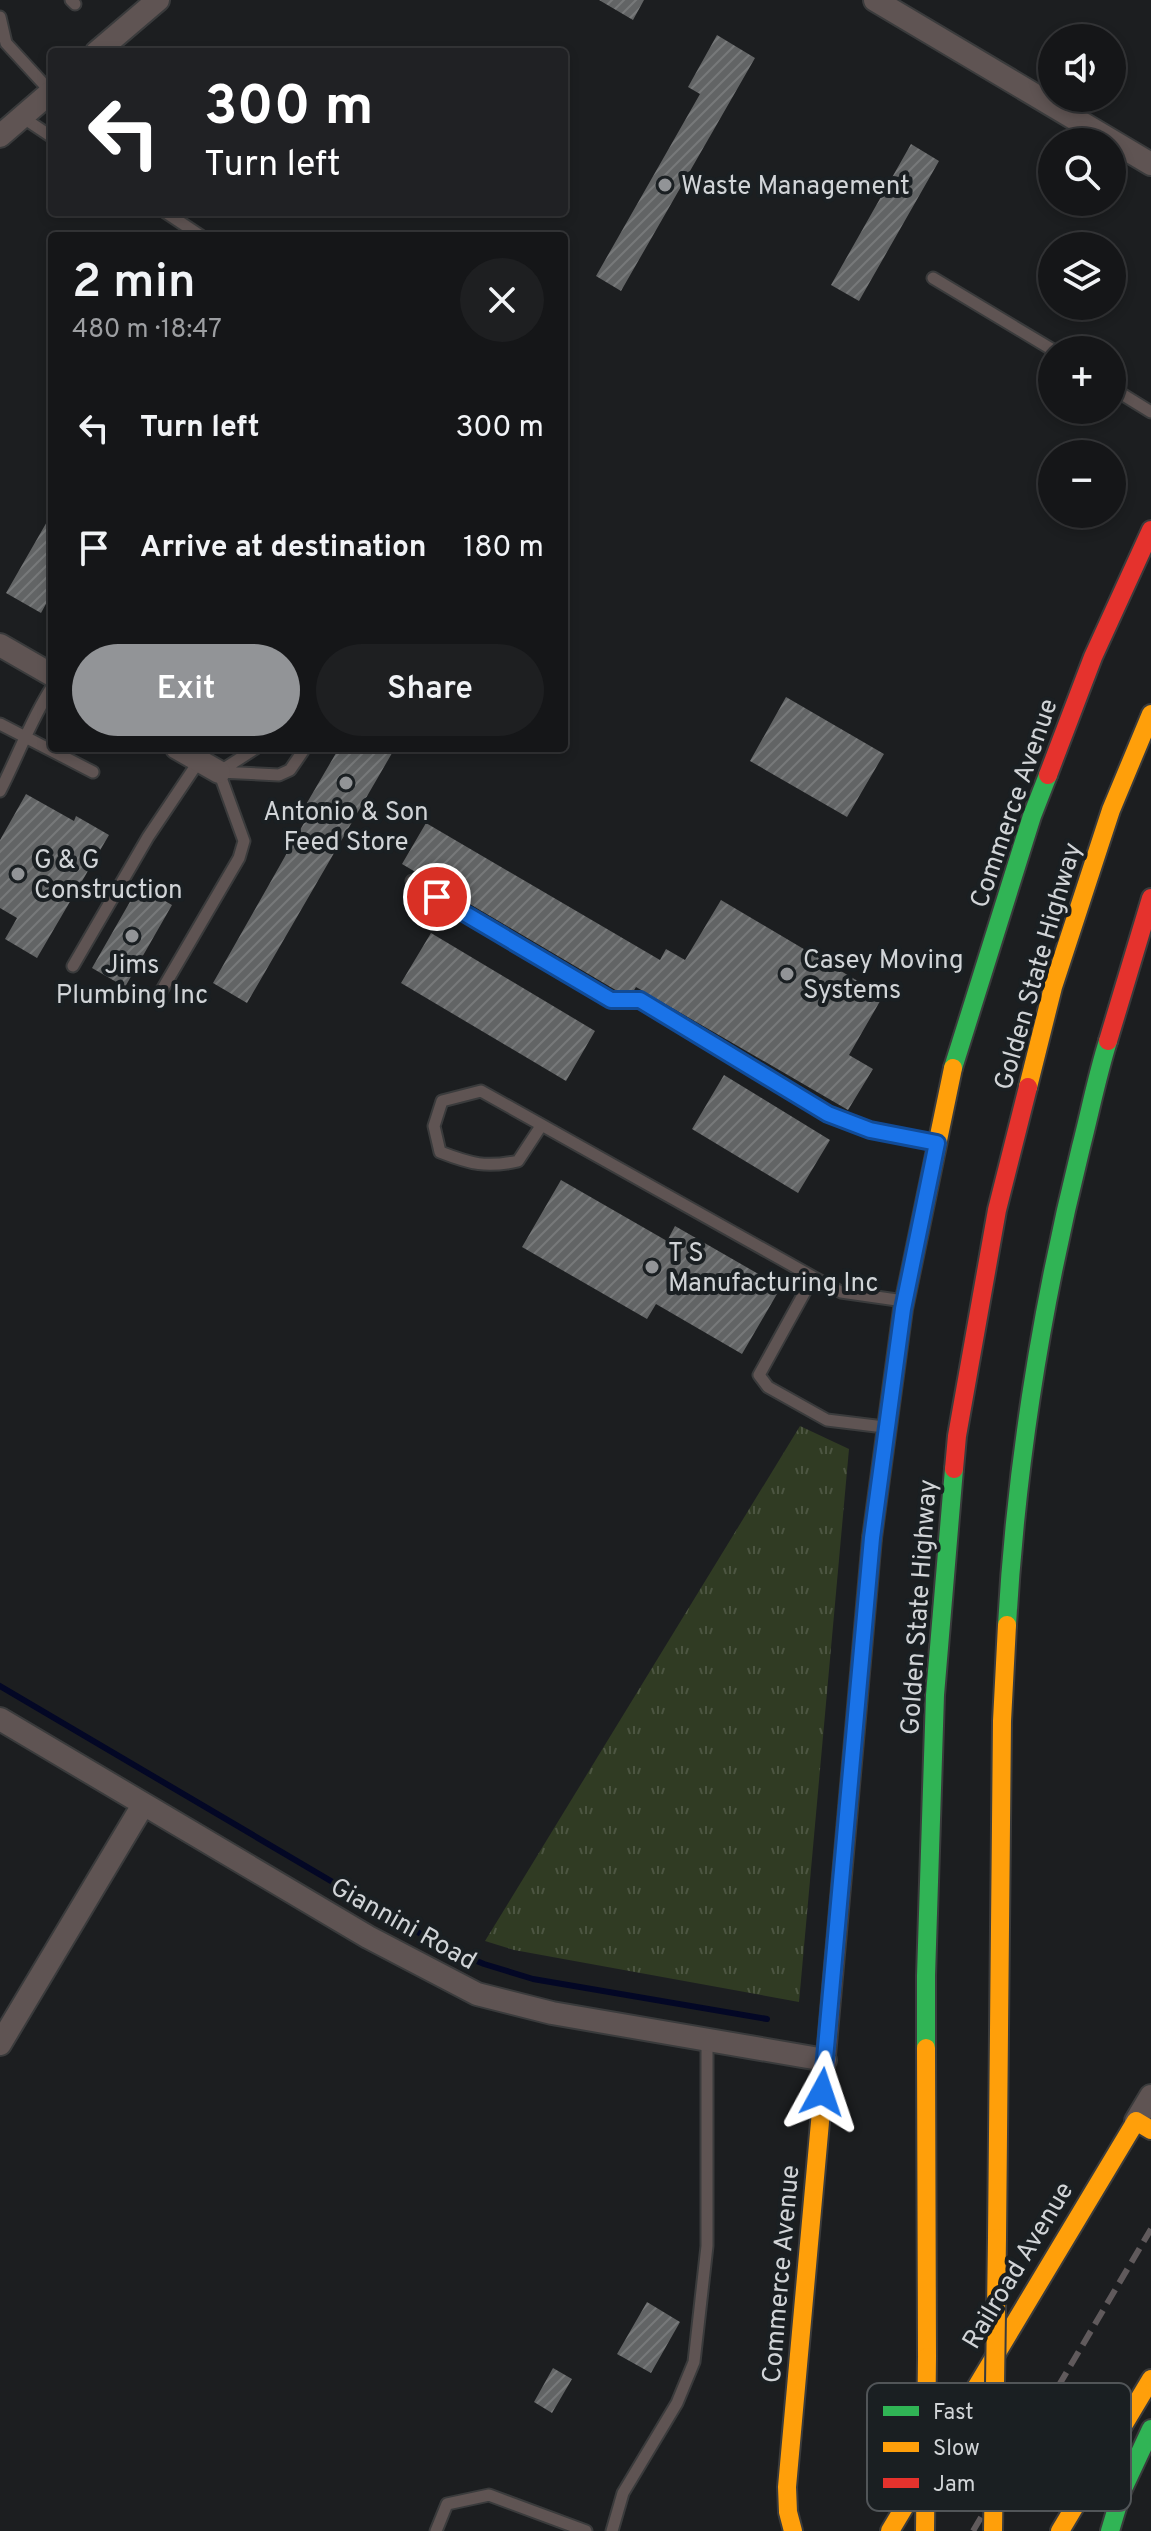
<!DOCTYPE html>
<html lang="en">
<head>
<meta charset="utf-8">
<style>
  :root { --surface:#151618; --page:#1e1f21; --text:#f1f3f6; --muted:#9d9fa2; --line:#343537; --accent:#929497 }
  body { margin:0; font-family:Overpass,sans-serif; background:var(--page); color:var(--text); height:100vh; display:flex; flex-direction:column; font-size:30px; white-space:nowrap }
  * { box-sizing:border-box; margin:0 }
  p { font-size:26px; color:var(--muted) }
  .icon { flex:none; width:44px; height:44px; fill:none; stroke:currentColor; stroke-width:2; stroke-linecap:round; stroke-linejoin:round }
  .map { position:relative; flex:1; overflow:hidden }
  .side { position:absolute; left:48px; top:232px; width:520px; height:520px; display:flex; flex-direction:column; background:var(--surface); border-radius:8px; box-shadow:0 4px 12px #0003,0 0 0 2px var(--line) }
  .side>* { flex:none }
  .banner { position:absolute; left:48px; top:48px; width:520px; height:168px; border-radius:8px; box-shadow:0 4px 12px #0003,0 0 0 2px var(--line); background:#202124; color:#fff; overflow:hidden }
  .tools { position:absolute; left:1038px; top:24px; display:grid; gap:16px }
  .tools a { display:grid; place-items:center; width:88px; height:88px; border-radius:50%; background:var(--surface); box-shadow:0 4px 12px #0003,0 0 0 2px var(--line); font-size:40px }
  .pin { position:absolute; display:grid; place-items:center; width:68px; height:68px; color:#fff; margin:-34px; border:4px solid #fff; border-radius:50%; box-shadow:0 2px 8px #0007 }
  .me { position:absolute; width:88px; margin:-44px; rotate:5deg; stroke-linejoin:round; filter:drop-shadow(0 0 6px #0008) }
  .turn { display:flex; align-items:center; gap:28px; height:168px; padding:0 24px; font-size:36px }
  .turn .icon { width:104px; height:104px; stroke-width:2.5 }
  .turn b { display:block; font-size:56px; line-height:68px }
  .round { display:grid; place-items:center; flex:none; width:84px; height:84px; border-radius:42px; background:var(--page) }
  .overview { display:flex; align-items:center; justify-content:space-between; height:136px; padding:0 24px }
  h1 { font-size:48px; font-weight:600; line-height:60px }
  .action { display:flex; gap:16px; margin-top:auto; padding:16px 24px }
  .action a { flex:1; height:92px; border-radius:48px; background:var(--accent); color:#fff; font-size:32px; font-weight:600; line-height:92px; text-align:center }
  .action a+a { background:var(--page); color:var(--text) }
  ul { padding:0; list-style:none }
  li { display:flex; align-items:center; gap:24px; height:120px; padding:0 24px }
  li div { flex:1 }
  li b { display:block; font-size:30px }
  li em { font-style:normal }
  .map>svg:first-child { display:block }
  .grass { fill:url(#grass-tufts) }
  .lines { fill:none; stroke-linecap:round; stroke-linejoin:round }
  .stream { stroke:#030725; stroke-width:6 }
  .building { fill:url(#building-hatch) }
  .lane-casing { stroke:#3a3b3c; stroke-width:15 }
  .street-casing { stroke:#3a3b3c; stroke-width:26 }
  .fast-casing { stroke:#3a3b3c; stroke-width:22 }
  .slow-casing { stroke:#3a3b3c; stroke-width:22 }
  .jam-casing { stroke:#3a3b3c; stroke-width:22 }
  .lane { stroke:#5f5453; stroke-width:11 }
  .street { stroke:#5f5453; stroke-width:22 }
  .fast { stroke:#30b455; stroke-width:18 }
  .slow { stroke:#ff9f0a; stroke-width:18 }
  .jam { stroke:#e5322d; stroke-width:18 }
  .rail { stroke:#605a5c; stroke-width:6; stroke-dasharray:16 8; stroke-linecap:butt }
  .slow-bridge-casing { stroke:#3a3b3c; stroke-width:22; stroke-linecap:butt }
  .slow-bridge { stroke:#ff9f0a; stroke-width:18 }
  .route-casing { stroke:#114b97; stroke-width:20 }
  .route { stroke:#1a73e8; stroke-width:14 }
  .poi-dot { fill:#929497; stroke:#1a1f22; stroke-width:3 }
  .labels { text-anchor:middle; stroke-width:8; stroke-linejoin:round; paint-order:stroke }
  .poi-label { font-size:26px; fill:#d1d4d7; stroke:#1a1f22; text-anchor:start }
  .street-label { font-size:26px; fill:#d1d4d7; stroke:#1a1f22 }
  .key { fill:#1a1f22; stroke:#515558; stroke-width:2 }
  .key-label { font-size:22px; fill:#d1d4d7 }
</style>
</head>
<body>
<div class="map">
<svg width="1151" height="2531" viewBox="0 0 1151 2531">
  <defs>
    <pattern id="grass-tufts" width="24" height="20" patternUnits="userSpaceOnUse" patternTransform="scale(2)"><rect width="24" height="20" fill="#303b23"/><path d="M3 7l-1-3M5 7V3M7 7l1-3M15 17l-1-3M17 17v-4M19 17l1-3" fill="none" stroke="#4d5642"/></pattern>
    <pattern id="building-hatch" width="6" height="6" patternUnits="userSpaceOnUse" patternTransform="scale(2)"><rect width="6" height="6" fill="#626465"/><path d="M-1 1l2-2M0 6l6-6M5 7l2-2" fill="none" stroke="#77797a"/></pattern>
  </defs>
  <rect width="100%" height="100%" fill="#1c1e20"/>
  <path class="grass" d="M 800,1426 L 849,1449 L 799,2002 L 514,1950 L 485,1941 Z"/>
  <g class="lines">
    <path class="stream" d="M 0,1686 L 443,1947 L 484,1964 L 533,1979 L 767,2019"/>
  </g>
  <path class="building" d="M 599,0 L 644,0 L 633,20 Z
    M 717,35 L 755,58 L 621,291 L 596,276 L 700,94 L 688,87 Z
    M 911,144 L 939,161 L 859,301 L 831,285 Z
    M 52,513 L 52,593 L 41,613 L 6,593 Z
    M 786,697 L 884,754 L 847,817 L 750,761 Z
    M 339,748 L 395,748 L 247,1003 L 213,983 L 308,816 L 301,813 Z
    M 26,794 L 74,821 L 76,816 L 109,835 L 37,958 L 5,939 L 17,918 L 0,908 L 0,840 Z
    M 426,823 L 660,960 L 666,949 L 685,960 L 721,900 L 883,996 L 849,1055 L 873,1069 L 848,1110 L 636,987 L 633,992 L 619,992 L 402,864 Z
    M 139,886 L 172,905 L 125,987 L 92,968 Z
    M 431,933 L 595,1031 L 566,1081 L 401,983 Z
    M 724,1075 L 830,1140 L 798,1193 L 692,1129 Z
    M 561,1180 L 667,1241 L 675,1226 L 781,1287 L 742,1354 L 656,1304 L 647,1319 L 522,1247 Z
    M 647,2302 L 680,2322 L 651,2373 L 617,2354 Z
    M 553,2368 L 572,2379 L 552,2413 L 534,2402 Z"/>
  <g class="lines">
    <g class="lane-casing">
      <path id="lane" d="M 71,0 L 75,4
        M 0,17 L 6,43 L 51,92
        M 22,117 L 52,137
        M 165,212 L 201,236
        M 933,278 L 1053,350
        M 1112,388 L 1151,412
        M 0,724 L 93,772
        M 219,772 L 279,775 L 290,770 L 303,751 L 303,748
        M 219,772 L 256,748
        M 0,791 C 18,756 31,719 52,687
        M 412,881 L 611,1000 L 640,1000 L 828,1114 L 870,1130 L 936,1142
        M 73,966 L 148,837 L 199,761
        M 159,995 L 239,858 L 244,841 L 219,772
        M 541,1126 L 518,1161 C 486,1168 471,1164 440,1152 L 434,1126 L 442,1101 L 481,1091 L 813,1277
        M 884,1427 L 827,1420 L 768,1387 L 759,1375 L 813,1277 L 841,1292 L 904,1301
        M 436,2531 L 447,2504 L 489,2495 L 586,2531
        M 612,2531 L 623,2493 L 677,2403 L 694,2362 L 707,2246 L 707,2040"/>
    </g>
    <g class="street-casing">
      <path id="street" d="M 875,0 L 1151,164
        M 97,52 L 158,0
        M 0,136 L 52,91
        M 0,645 L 52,675
        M 177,748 L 219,772
        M 0,1719 L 368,1937 L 477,1994 L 552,2013 L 825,2060
        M 0,2044 L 143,1805
        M 1136,2121 L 1151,2096"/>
    </g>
    <g class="fast-casing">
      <path id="fast" d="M 953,1068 L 1032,816 L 1048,775
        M 1007,1625 C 1016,1464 1042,1304 1081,1147 C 1090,1112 1097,1076 1108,1041
        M 926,2048 L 926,1976 L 935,1695 L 954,1469
        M 1110,2531 L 1122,2491 L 1151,2429"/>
    </g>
    <g class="slow-casing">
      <path id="slow" d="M 1028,1087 L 1053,987 L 1111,810 L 1151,714
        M 872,1538 L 903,1309 L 953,1068
        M 926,2048 L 927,2357
        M 997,2238 L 1002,1721 L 1007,1625
        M 793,2531 L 788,2512 L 787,2487 L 823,2089
        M 890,2531 L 1136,2121 L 1151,2130
        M 1060,2531 L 1151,2379"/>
    </g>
    <g class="jam-casing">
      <path id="jam" d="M 1048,775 L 1093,657 L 1151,530
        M 1108,1041 L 1151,898
        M 954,1469 L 957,1436 L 997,1210 L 1028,1087
        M 823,2089 L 872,1538"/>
    </g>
    <use href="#lane" class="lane"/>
    <use href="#street" class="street"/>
    <use href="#fast" class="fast"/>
    <use href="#slow" class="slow"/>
    <use href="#jam" class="jam"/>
    <path class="rail" d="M 973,2531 L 1151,2229"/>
    <g class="slow-bridge-casing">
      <path id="slow-bridge" d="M 925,2531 L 927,2357
        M 993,2531 L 997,2238"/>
    </g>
    <use href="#slow-bridge" class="slow-bridge"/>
  </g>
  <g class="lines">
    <g class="route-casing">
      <path id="route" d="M 437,897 L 611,1000 L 640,1000 L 828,1114 L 870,1130 L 937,1143 L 903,1309 L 872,1538 L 822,2092"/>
    </g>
    <use href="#route" class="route"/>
  </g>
  <g class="poi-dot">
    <circle cx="665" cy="185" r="8"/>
    <circle cx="346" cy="783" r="8"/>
    <circle cx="18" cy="874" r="8"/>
    <circle cx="132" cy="936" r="8"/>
    <circle cx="787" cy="974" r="8"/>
    <circle cx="652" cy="1267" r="8"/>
  </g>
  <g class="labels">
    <g class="poi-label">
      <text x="681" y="194">Waste Management</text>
      <text x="346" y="820" text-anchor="middle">Antonio &amp; Son<tspan x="346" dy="30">Feed Store</tspan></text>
      <text x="34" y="868">G &amp; G<tspan x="34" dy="30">Construction</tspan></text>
      <text x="803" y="968">Casey Moving<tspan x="803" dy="30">Systems</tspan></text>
      <text x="132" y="973" text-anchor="middle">Jims<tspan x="132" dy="30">Plumbing Inc</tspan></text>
      <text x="668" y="1261">T S<tspan x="668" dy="30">Manufacturing Inc</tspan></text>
    </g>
    <g class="street-label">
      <text transform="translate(1013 803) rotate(-71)" y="9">Commerce Avenue</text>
      <text transform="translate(1037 966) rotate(-74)" y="9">Golden State Highway</text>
      <text transform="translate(918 1607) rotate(-86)" y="9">Golden State Highway</text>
      <text transform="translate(404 1923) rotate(29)" y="9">Giannini Road</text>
      <text transform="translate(1017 2265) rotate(-59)" y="9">Railroad Avenue</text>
      <text transform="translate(780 2274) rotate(-85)" y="9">Commerce Avenue</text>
    </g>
  </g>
  <rect x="867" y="2383" width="264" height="128" rx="12" class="key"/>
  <rect x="883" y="2406" width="36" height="10" fill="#30b455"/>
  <rect x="883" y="2442" width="36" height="10" fill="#ff9f0a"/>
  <rect x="883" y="2478" width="36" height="10" fill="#e5322d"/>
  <g class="key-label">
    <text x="933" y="2419">Fast</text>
    <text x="933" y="2455">Slow</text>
    <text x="933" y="2491">Jam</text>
  </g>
</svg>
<div class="tools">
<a><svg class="icon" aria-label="sound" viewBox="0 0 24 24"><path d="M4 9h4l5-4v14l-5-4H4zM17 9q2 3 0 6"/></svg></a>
<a><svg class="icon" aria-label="search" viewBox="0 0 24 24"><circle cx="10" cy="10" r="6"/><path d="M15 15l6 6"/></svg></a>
<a><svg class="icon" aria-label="layers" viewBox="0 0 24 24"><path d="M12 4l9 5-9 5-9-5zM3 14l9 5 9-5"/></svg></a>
<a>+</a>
<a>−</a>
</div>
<div class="pin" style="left:437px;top:897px;background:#d93025"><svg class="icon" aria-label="arrive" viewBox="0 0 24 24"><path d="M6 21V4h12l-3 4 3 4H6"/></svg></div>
<svg class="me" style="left:822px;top:2092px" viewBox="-20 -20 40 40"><path d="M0-17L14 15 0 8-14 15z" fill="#1a73e8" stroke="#fff" stroke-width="4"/></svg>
<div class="banner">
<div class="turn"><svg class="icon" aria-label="left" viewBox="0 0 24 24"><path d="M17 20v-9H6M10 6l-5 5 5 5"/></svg><div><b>300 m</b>Turn left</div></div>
</div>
<section class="side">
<div class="overview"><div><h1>2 min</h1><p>480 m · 18:47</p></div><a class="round"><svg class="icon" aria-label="close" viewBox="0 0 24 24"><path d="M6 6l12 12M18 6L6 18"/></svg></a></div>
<ul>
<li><svg class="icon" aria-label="left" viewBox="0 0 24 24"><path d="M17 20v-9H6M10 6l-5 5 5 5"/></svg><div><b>Turn left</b></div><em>300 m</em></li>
<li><svg class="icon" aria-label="arrive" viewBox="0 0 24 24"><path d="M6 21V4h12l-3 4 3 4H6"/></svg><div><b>Arrive at destination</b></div><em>180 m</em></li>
</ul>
<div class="action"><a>Exit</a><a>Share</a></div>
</section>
</div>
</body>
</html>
